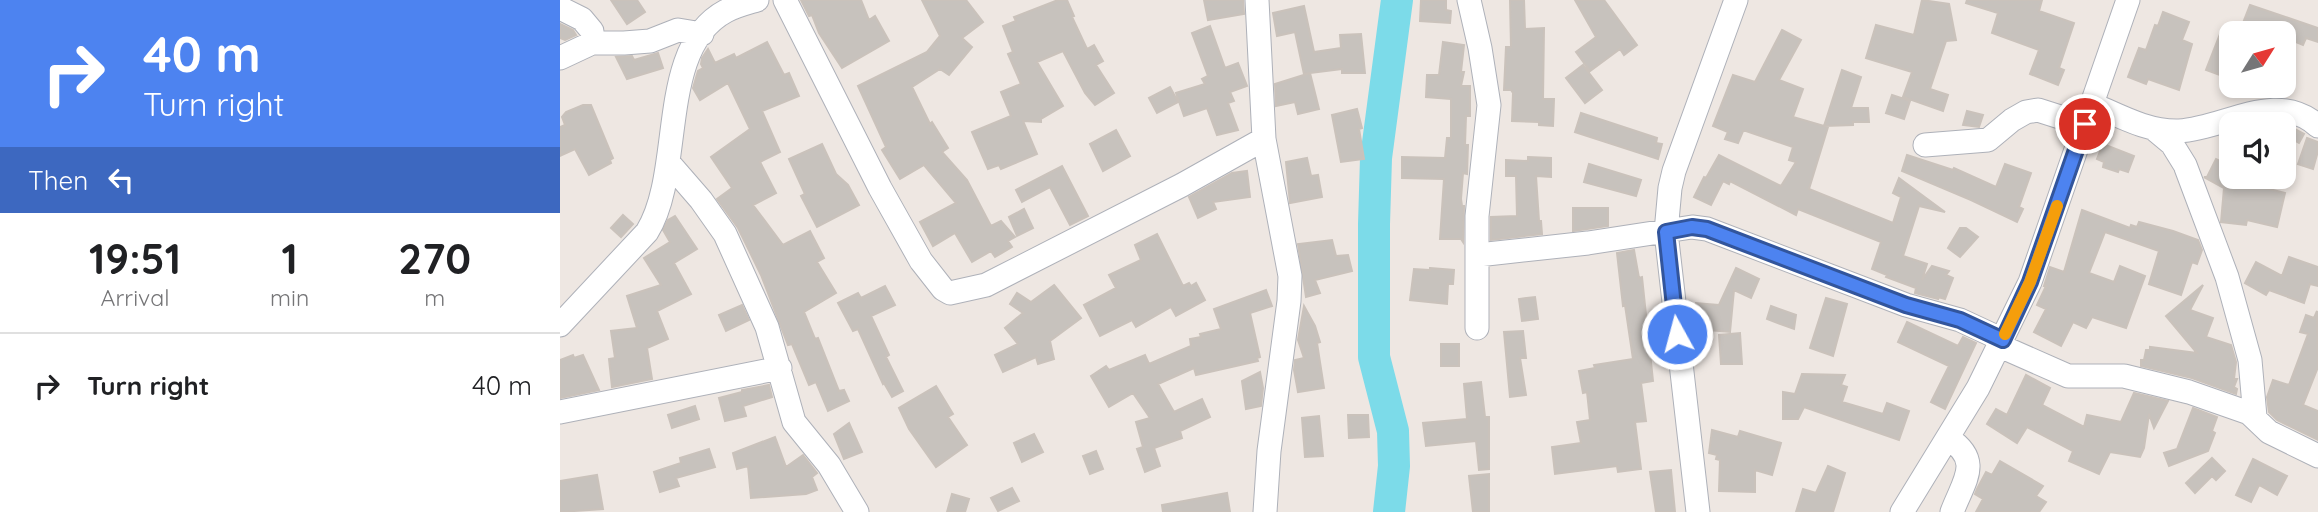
<!DOCTYPE html>
<html lang="en">
<head>
<meta charset="utf-8">
<style>
  :root { --surface:#fff; --page:#f2f2f2; --text:#202124; --muted:#757577; --line:#e0e0e0 }
  body { margin:0; font-family:Quicksand,sans-serif; background:var(--page); color:var(--text); height:100vh; display:flex; flex-direction:column; font-size:26px; white-space:nowrap }
  * { box-sizing:border-box; margin:0 }
  p { font-size:23px; color:var(--muted) }
  .icon { flex:none; width:38px; height:38px; fill:none; stroke:currentColor; stroke-width:2; stroke-linecap:round; stroke-linejoin:round }
  .map { position:relative; flex:1; overflow:hidden }
  .panel { display:flex; flex-direction:column; background:var(--surface); width:560px }
  .panel>* { flex:none }
  .hud { background:#4d83f0; color:#fff; overflow:hidden }
  .needle { width:46px; rotate:53deg }
  .controls { position:absolute; left:1659px; top:21px; display:grid; gap:14px }
  .controls a { display:grid; place-items:center; width:77px; height:77px; border-radius:14px; background:var(--surface); box-shadow:0 4px 10px #0003; font-size:35px }
  .pin { position:absolute; display:grid; place-items:center; width:60px; height:60px; color:#fff; margin:-30px; border:4px solid #fff; border-radius:50%; box-shadow:0 2px 7px #0007 }
  .me { position:absolute; width:77px; margin:-38px; rotate:353deg; stroke-linejoin:round; filter:drop-shadow(0 0 5px #0008) }
  .turn { display:flex; align-items:center; gap:24px; height:147px; padding:0 28px; font-size:32px }
  .turn .icon { width:91px; height:91px; stroke-width:2.5 }
  .turn b { display:block; font-size:49px; line-height:60px }
  .then { display:flex; align-items:center; height:66px; padding:0 28px; background:#0003; gap:14px; font-size:26px }
  .eta { display:flex; justify-content:space-evenly; align-items:center; height:119px; text-align:center }
  .eta b { font-size:42px; font-weight:700; line-height:49px }
  ul { padding:0; list-style:none }
  li { display:flex; align-items:center; gap:21px; height:105px; padding:0 28px; border-top:2px solid var(--line) }
  li div { flex:1 }
  li b { display:block; font-size:26px }
  li em { font-style:normal }
  main { display:flex; flex:1; min-height:0 }
  .map>svg:first-child { display:block }
  .lines { fill:none; stroke-linecap:round; stroke-linejoin:round }
  .river { stroke:#7cdbe9; stroke-width:32 }
  .building { fill:#c7c2bd; stroke:#cac2bb; stroke-width:2 }
  .minor-casing { stroke:#aeb1b9; stroke-width:25 }
  .minor { stroke:#fff; stroke-width:23 }
  .route-casing { stroke:#32559c; stroke-width:18 }
  .route { stroke:#4d83f0; stroke-width:12 }
  .slow { stroke:#f59e0b; stroke-width:12 }
</style>
</head>
<body>
<main>
<section class="panel">
<div class="hud">
<div class="turn"><svg class="icon" aria-label="right" viewBox="0 0 24 24"><path d="M7 20v-9h11M14 6l5 5-5 5"/></svg><div><b>40 m</b>Turn right</div></div>
<div class="then">Then<svg class="icon" aria-label="left" viewBox="0 0 24 24"><path d="M17 20v-9H6M10 6l-5 5 5 5"/></svg></div>
</div>
<div class="eta">
<div><b>19:51</b><p>Arrival</p></div>
<div><b>1</b><p>min</p></div>
<div><b>270</b><p>m</p></div>
</div>
<ul>
<li><svg class="icon" aria-label="right" viewBox="0 0 24 24"><path d="M7 20v-9h11M14 6l5 5-5 5"/></svg><div><b>Turn right</b></div><em>40 m</em></li>
</ul>
</section>
<div class="map">
<svg width="1758" height="512" viewBox="0 0 1758 512">
  <rect width="100%" height="100%" fill="#eee7e2"/>
  <g class="lines">
    <path class="river" d="M 829,512 L 834,466 L 833,431 L 814,357 L 814,224 L 816,158 L 837,0"/>
  </g>
  <path class="building" d="M 51,0 L 77,0 L 85,12 L 67,24 Z
    M 241,0 L 301,0 L 309,20 L 315,16 L 329,41 L 282,68 L 259,33 L 252,15 L 249,16 Z
    M 362,0 L 406,0 L 423,22 L 402,38 L 412,47 L 389,75 L 380,69 L 352,87 L 370,124 L 372,122 L 388,148 L 382,152 L 407,180 L 431,226 L 441,221 L 455,237 L 448,241 L 452,247 L 435,257 L 431,251 L 412,262 L 395,233 L 373,246 L 360,222 L 396,203 L 364,165 L 340,179 L 322,150 L 326,147 L 298,86 L 367,52 L 380,36 Z
    M 498,0 L 507,0 L 514,16 L 512,17 L 527,49 L 534,45 L 543,61 L 536,65 L 554,93 L 535,105 L 525,93 L 503,51 L 477,62 L 503,106 L 481,119 L 481,122 L 463,121 L 477,154 L 441,169 L 439,165 L 428,169 L 412,132 L 451,116 L 441,92 L 461,84 L 448,54 L 453,52 L 443,26 L 456,21 L 454,17 Z
    M 644,0 L 683,0 L 684,14 L 648,20 Z
    M 861,0 L 886,0 L 886,10 L 891,11 L 890,23 L 860,21 Z
    M 950,0 L 964,0 L 965,29 L 984,28 L 983,99 L 994,99 L 993,126 L 979,125 L 979,122 L 952,121 L 953,93 L 951,90 L 944,90 L 946,47 L 951,47 Z
    M 1015,0 L 1044,0 L 1077,45 L 1064,55 L 1060,49 L 1030,71 L 1016,52 L 1036,37 Z
    M 1362,0 L 1389,4 L 1396,40 L 1386,41 L 1370,89 L 1388,95 L 1383,111 L 1343,97 L 1352,72 L 1306,58 L 1316,25 L 1354,35 Z
    M 1407,0 L 1482,0 L 1479,11 L 1514,23 L 1499,68 L 1504,70 L 1498,85 L 1470,74 L 1479,50 L 1432,33 L 1438,13 L 1406,3 Z
    M 1690,5 L 1758,28 L 1758,42 L 1746,38 L 1743,45 L 1724,37 L 1724,33 L 1713,33 L 1683,23 Z
    M 744,6 L 754,52 L 781,48 L 780,35 L 801,34 L 805,73 L 782,73 L 782,69 L 750,73 L 759,109 L 738,114 L 735,102 L 716,106 L 715,84 L 750,73 L 744,74 L 735,32 L 717,36 L 713,13 Z
    M 1603,12 L 1629,22 L 1622,40 L 1632,44 L 1619,90 L 1588,79 L 1586,84 L 1568,77 L 1579,48 L 1586,50 L 1595,25 L 1598,26 Z
    M 0,24 L 13,30 L 16,35 L 5,40 L 0,38 Z
    M 650,26 L 665,68 L 678,63 L 687,86 L 670,92 L 674,101 L 668,103 L 678,130 L 657,135 L 647,108 L 624,116 L 616,93 L 645,84 L 642,79 L 648,76 L 632,33 Z
    M 1222,30 L 1241,40 L 1219,80 L 1243,89 L 1233,117 L 1264,126 L 1282,70 L 1301,77 L 1291,108 L 1308,108 L 1309,122 L 1293,122 L 1293,125 L 1264,126 L 1268,127 L 1249,189 L 1333,223 L 1341,197 L 1333,193 L 1339,178 L 1385,212 L 1359,206 L 1343,256 L 1367,264 L 1362,280 L 1372,266 L 1389,271 L 1386,275 L 1393,278 L 1385,299 L 1378,297 L 1378,299 L 1355,293 L 1356,288 L 1326,277 L 1327,275 L 1312,269 L 1321,242 L 1238,209 L 1236,215 L 1170,181 L 1169,184 L 1163,181 L 1151,205 L 1134,197 L 1144,177 L 1146,178 L 1159,155 L 1221,186 L 1236,162 L 1229,160 L 1233,147 L 1186,131 L 1183,131 L 1178,143 L 1165,139 L 1168,132 L 1153,126 L 1173,75 L 1195,82 Z
    M 1660,34 L 1671,38 L 1671,79 L 1646,70 Z
    M 207,42 L 224,75 L 229,73 L 239,96 L 202,111 L 220,152 L 200,162 L 216,193 L 193,205 L 223,245 L 250,231 L 264,258 L 257,262 L 276,293 L 244,312 L 255,339 L 258,338 L 279,391 L 284,390 L 289,401 L 268,411 L 256,382 L 249,385 L 232,344 L 228,345 L 201,275 L 178,228 L 157,199 L 172,188 L 151,157 L 190,129 L 168,83 L 140,100 L 133,88 L 138,71 L 143,68 L 141,64 L 142,58 L 148,49 L 155,63 L 174,54 L 176,58 Z
    M 883,42 L 904,45 L 901,72 L 904,72 L 901,86 L 910,86 L 910,116 L 906,116 L 905,145 L 908,145 L 907,174 L 903,173 L 901,199 L 902,206 L 904,206 L 903,242 L 901,239 L 880,239 L 884,179 L 842,178 L 842,157 L 885,158 L 887,138 L 891,138 L 891,99 L 866,97 L 867,75 L 879,75 Z
    M 98,53 L 103,68 L 67,79 L 56,57 L 72,56 L 74,60 Z
    M 1023,65 L 1042,90 L 1025,103 L 1006,78 Z
    M 610,87 L 618,102 L 597,113 L 589,98 Z
    M 1332,95 L 1350,101 L 1344,119 L 1326,113 Z
    M 23,105 L 31,105 L 53,158 L 50,160 L 51,163 L 29,175 L 15,149 L 0,156 L 0,127 L 5,125 L 2,117 L 6,112 Z
    M 797,109 L 802,128 L 799,129 L 804,159 L 781,162 L 772,115 Z
    M 1407,111 L 1423,115 L 1419,127 L 1403,125 Z
    M 1021,113 L 1097,138 L 1096,143 L 1102,144 L 1098,159 L 1015,132 Z
    M 1729,126 L 1744,134 L 1739,143 L 1725,135 Z
    M 556,130 L 570,156 L 543,171 L 530,144 Z
    M 1671,135 L 1671,177 L 1693,177 L 1690,184 L 1725,193 L 1717,227 L 1687,220 L 1686,225 L 1661,222 L 1664,188 L 1644,177 L 1647,177 L 1656,159 L 1660,161 Z
    M 1747,138 L 1758,142 L 1758,151 L 1753,169 L 1738,164 Z
    M 262,144 L 276,174 L 288,185 L 299,205 L 257,227 L 241,196 L 245,194 L 229,159 Z
    M 1543,144 L 1574,156 L 1568,172 L 1559,169 L 1558,172 L 1543,167 L 1544,162 L 1537,159 Z
    M 1347,155 L 1393,170 L 1394,168 L 1436,187 L 1445,164 L 1471,173 L 1459,207 L 1463,209 L 1457,222 L 1411,200 L 1342,171 Z
    M 968,157 L 991,158 L 991,177 L 976,176 L 979,221 L 981,221 L 982,234 L 931,240 L 931,217 L 957,216 L 956,176 L 946,176 L 946,160 L 968,161 Z
    M 747,158 L 751,176 L 758,175 L 762,197 L 730,203 L 726,162 Z
    M 1029,164 L 1081,180 L 1076,196 L 1024,182 Z
    M 502,166 L 528,216 L 510,225 L 490,187 L 462,202 L 456,190 Z
    M 687,171 L 690,197 L 653,202 L 656,209 L 638,218 L 629,197 L 672,173 Z
    M 1013,208 L 1048,208 L 1048,226 L 1013,231 Z
    M 464,209 L 473,228 L 457,236 L 449,217 Z
    M 1522,210 L 1570,228 L 1571,225 L 1577,227 L 1579,222 L 1613,231 L 1638,240 L 1642,250 L 1637,264 L 1632,262 L 1621,295 L 1589,284 L 1599,251 L 1545,232 L 1529,273 L 1554,282 L 1560,266 L 1585,276 L 1566,328 L 1532,317 L 1526,328 L 1513,322 L 1501,346 L 1474,332 L 1486,309 L 1477,305 L 1486,286 L 1484,286 L 1490,267 L 1504,272 Z
    M 63,215 L 73,224 L 61,237 L 51,228 Z
    M 115,216 L 137,249 L 114,263 L 131,294 L 97,311 L 108,339 L 87,348 L 92,379 L 52,387 L 49,359 L 55,358 L 51,331 L 77,328 L 67,296 L 101,285 L 84,258 L 110,242 L 103,230 L 108,220 Z
    M 1400,228 L 1406,228 L 1418,237 L 1400,257 L 1388,248 Z
    M 597,234 L 623,286 L 629,283 L 631,286 L 636,283 L 645,300 L 616,316 L 611,307 L 576,327 L 572,320 L 540,336 L 524,305 L 556,288 L 549,275 L 581,260 L 575,245 Z
    M 772,240 L 776,256 L 788,255 L 792,271 L 755,280 L 760,293 L 746,297 L 738,244 Z
    M 1074,250 L 1079,278 L 1082,277 L 1093,381 L 1081,383 L 1086,421 L 1075,422 L 1081,469 L 1058,472 L 1057,466 L 995,474 L 992,447 L 1021,443 L 1017,422 L 1030,420 L 1027,392 L 1023,393 L 1019,371 L 1035,368 L 1034,365 L 1073,359 L 1065,305 L 1063,306 L 1057,253 Z
    M 1729,257 L 1758,267 L 1758,286 L 1750,284 L 1744,303 L 1709,290 L 1706,295 L 1685,283 L 1696,262 L 1722,276 Z
    M 870,268 L 894,270 L 893,284 L 888,284 L 887,304 L 850,300 L 854,269 L 870,270 Z
    M 1176,268 L 1199,279 L 1191,298 L 1174,290 L 1170,332 L 1149,330 L 1150,323 L 1135,321 L 1136,303 L 1159,305 Z
    M 494,285 L 521,318 L 490,341 L 494,359 L 478,364 L 476,357 L 443,372 L 435,355 L 458,344 L 445,328 L 463,313 L 450,304 L 457,293 L 471,302 Z
    M 1643,285 L 1630,310 L 1653,318 L 1646,337 L 1671,345 L 1676,362 L 1674,379 L 1677,379 L 1674,387 L 1677,389 L 1676,394 L 1632,378 L 1581,366 L 1581,360 L 1584,360 L 1586,350 L 1590,350 L 1590,347 L 1637,353 L 1606,316 Z
    M 325,286 L 335,305 L 311,316 L 329,355 L 326,357 L 343,391 L 332,397 L 324,383 L 323,384 L 298,329 L 293,331 L 278,303 L 298,293 L 301,298 Z
    M 706,290 L 712,306 L 690,313 L 700,357 L 697,358 L 698,361 L 636,375 L 634,368 L 598,384 L 614,412 L 642,399 L 650,417 L 620,431 L 622,438 L 594,448 L 600,466 L 585,472 L 577,449 L 583,447 L 576,422 L 590,418 L 573,393 L 549,407 L 531,376 L 546,366 L 549,370 L 585,355 L 589,364 L 631,346 L 630,339 L 641,337 L 640,334 L 661,329 L 654,309 Z
    M 975,297 L 978,319 L 962,321 L 959,299 Z
    M 1266,298 L 1287,304 L 1273,356 L 1250,348 Z
    M 182,305 L 189,320 L 166,331 L 159,315 Z
    M 744,306 L 755,326 L 760,342 L 757,343 L 764,388 L 738,392 L 734,370 L 735,360 L 744,358 L 738,340 Z
    M 1211,306 L 1236,315 L 1234,329 L 1207,319 Z
    M 1757,311 L 1758,367 L 1743,405 L 1758,411 L 1758,440 L 1717,420 L 1709,412 L 1707,397 L 1713,380 L 1729,385 L 1748,334 L 1740,332 L 1746,315 L 1754,318 Z
    M 1347,322 L 1398,346 L 1403,337 L 1416,343 L 1385,409 L 1371,402 L 1389,366 L 1338,342 Z
    M 963,331 L 966,358 L 960,358 L 966,395 L 950,397 L 944,332 Z
    M 1180,333 L 1182,364 L 1161,364 L 1159,335 Z
    M 881,344 L 899,344 L 899,366 L 881,366 Z
    M 13,355 L 14,358 L 23,355 L 39,390 L 0,398 L 0,360 Z
    M 700,372 L 703,388 L 701,406 L 686,409 L 682,381 Z
    M 1242,374 L 1285,375 L 1281,385 L 1287,387 L 1282,402 L 1323,414 L 1327,403 L 1349,411 L 1339,440 L 1244,407 L 1238,419 L 1223,419 L 1223,392 L 1235,394 Z
    M 1466,375 L 1490,388 L 1482,405 L 1524,427 L 1527,415 L 1561,422 L 1574,393 L 1608,401 L 1594,428 L 1589,414 L 1584,448 L 1580,457 L 1550,452 L 1539,474 L 1509,461 L 1513,451 L 1467,427 L 1457,443 L 1427,424 L 1436,409 L 1447,415 Z
    M 921,382 L 925,417 L 929,417 L 929,469 L 919,470 L 916,441 L 866,446 L 863,423 L 907,419 L 904,384 Z
    M 209,385 L 212,397 L 183,406 L 186,416 L 165,421 L 159,398 L 182,392 L 182,390 Z
    M 376,386 L 393,414 L 388,417 L 407,445 L 376,467 L 349,429 L 339,408 Z
    M 135,406 L 139,419 L 112,428 L 108,415 Z
    M 1633,408 L 1657,417 L 1652,431 L 1655,433 L 1648,451 L 1609,466 L 1604,453 L 1617,449 Z
    M 788,415 L 808,415 L 809,437 L 789,438 Z
    M 759,416 L 763,456 L 745,457 L 742,418 Z
    M 289,423 L 302,452 L 284,459 L 274,434 Z
    M 1152,430 L 1178,437 L 1180,431 L 1221,443 L 1212,475 L 1195,470 L 1195,492 L 1159,491 L 1160,460 L 1156,459 L 1157,455 L 1149,453 Z
    M 474,434 L 483,452 L 462,462 L 454,443 Z
    M 215,437 L 226,467 L 243,455 L 257,473 L 252,477 L 257,490 L 246,494 L 191,498 L 188,466 L 177,469 L 173,453 Z
    M 149,449 L 155,467 L 116,478 L 119,486 L 100,492 L 94,472 L 121,463 L 120,458 Z
    M 536,451 L 543,469 L 530,474 L 523,456 Z
    M 1652,458 L 1665,471 L 1656,480 L 1652,476 L 1635,493 L 1626,483 Z
    M 1693,459 L 1727,476 L 1717,495 L 1699,485 L 1691,502 L 1676,495 Z
    M 1440,461 L 1483,486 L 1476,496 L 1486,502 L 1479,512 L 1416,512 L 1423,499 L 1415,494 L 1417,489 L 1426,472 L 1432,475 Z
    M 1268,466 L 1285,473 L 1273,512 L 1236,512 L 1243,489 L 1256,493 Z
    M 1111,470 L 1115,512 L 1096,512 L 1090,472 Z
    M 929,474 L 929,512 L 913,512 L 909,476 Z
    M 37,475 L 43,509 L 0,512 L 0,481 Z
    M 452,488 L 459,501 L 438,511 L 431,498 Z
    M 667,493 L 670,512 L 603,512 L 602,505 Z
    M 392,494 L 409,499 L 405,512 L 387,512 Z"/>
  <g class="lines">
    <g class="minor-casing">
      <path id="minor" d="M 225,0 L 320,188 L 361,261 L 383,289 L 390,293 L 426,285 L 622,185 L 704,139
        M 697,0 L 704,139 L 730,276 L 729,301 L 709,451 L 705,512
        M 909,0 L 920,48 L 929,105 L 917,216 L 917,328
        M 0,8 L 22,19 L 32,31 L 32,43
        M 0,58 L 32,43 L 64,43 L 90,41 L 118,30 L 142,34
        M 1532,104 C 1560,116 1588,132 1619,131 C 1667,128 1716,89 1758,126
        M 1594,129 L 1612,144 L 1625,165 L 1667,277 L 1690,360 L 1695,417
        M 1365,145 L 1428,140 L 1452,120 L 1466,112 L 1478,110 L 1525,125
        M 108,162 L 141,200 L 165,234 L 207,327 L 234,422 L 269,465 L 297,512
        M 918,255 L 1028,243 L 1132,227 L 1147,229 L 1346,305 L 1400,320 L 1443,340
        M 0,325 L 87,232 C 125,171 96,48 166,11 C 175,6 187,3 197,0
        M 1440,346 L 1508,376 L 1564,376 L 1629,392 L 1689,413 L 1709,432 L 1758,456
        M 0,412 L 220,368
        M 1388,438 C 1423,461 1404,480 1392,512
        M 1138,512 L 1106,232 L 1110,188 L 1114,171 L 1176,0
        M 1342,512 L 1418,388 L 1470,282 L 1568,0"/>
    </g>
    <use href="#minor" class="minor"/>
  </g>
  <g class="lines">
    <g class="route-casing">
      <path id="route" d="M 1117,334 L 1106,232 L 1132,227 L 1147,229 L 1346,305 L 1400,320 L 1443,340 L 1470,282 L 1525,124"/>
    </g>
    <use href="#route" class="route"/>
    <path class="slow" d="M 1445,334 L 1470,282 L 1497,206"/>
  </g>
</svg>
<div class="controls">
<a><svg class="needle" viewBox="-14 -14 28 28"><path d="M0-13l5 13h-10z" fill="#e53935"/><path d="M0 13l5-13h-10z" fill="#757577"/></svg></a>
<a><svg class="icon" aria-label="sound" viewBox="0 0 24 24"><path d="M4 9h4l5-4v14l-5-4H4zM17 9q2 3 0 6"/></svg></a>
</div>
<div class="pin" style="left:1525px;top:124px;background:#d93025"><svg class="icon" aria-label="arrive" viewBox="0 0 24 24"><path d="M6 21V4h12l-3 4 3 4H6"/></svg></div>
<svg class="me" style="left:1117px;top:334px" viewBox="-20 -20 40 40"><circle r="17" fill="#4d83f0" stroke="#fff" stroke-width="3"/><path d="M0-11L8 9 0 5-8 9z" fill="#fff"/></svg>
</div>
</main>
</body>
</html>
